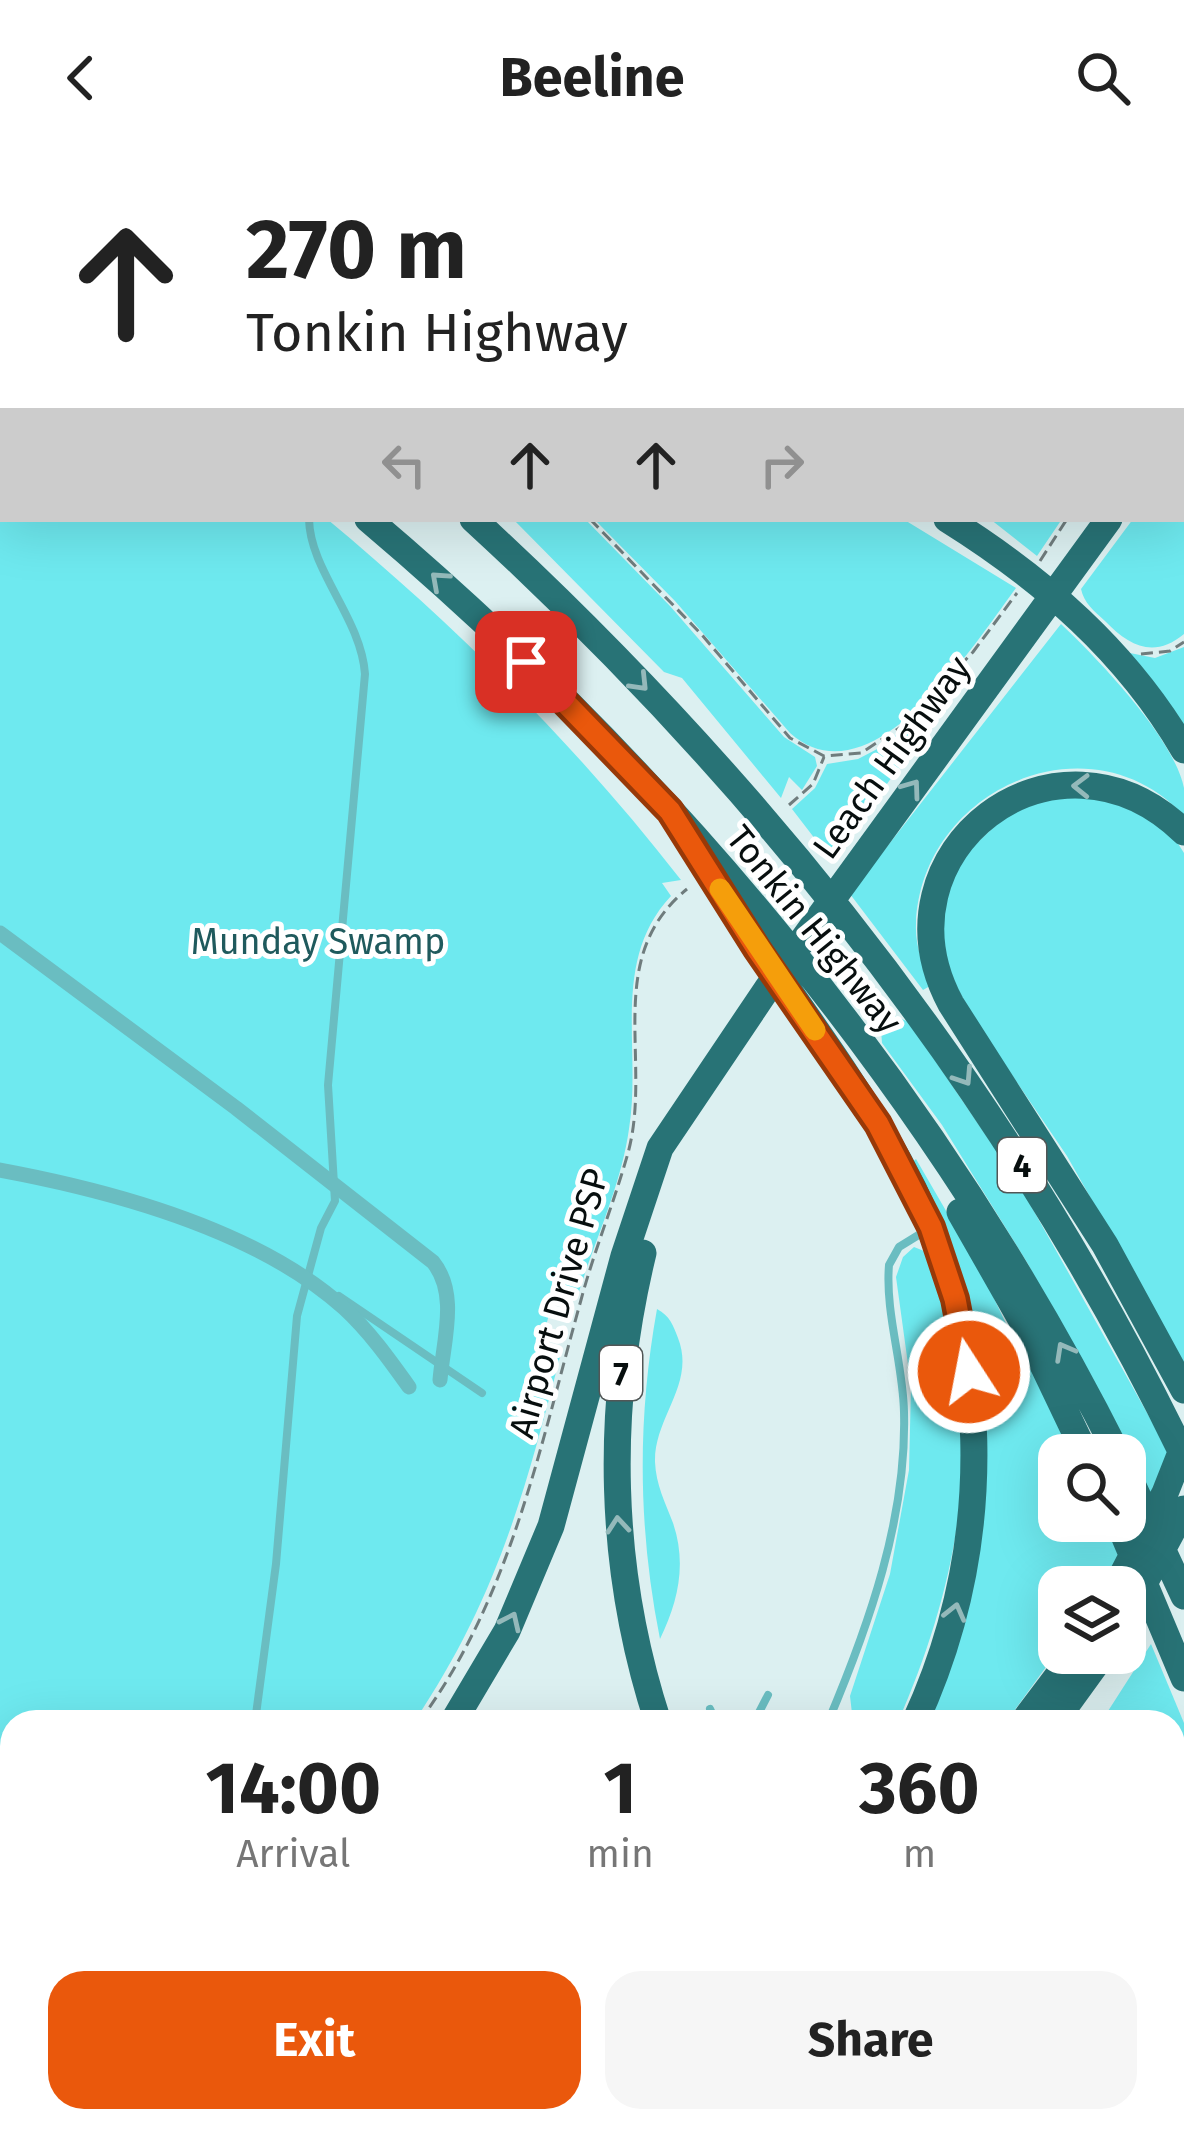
<!DOCTYPE html>
<html lang="en">
<head>
<meta charset="utf-8">
<style>
  :root { --surface:#fff; --page:#f6f6f6; --text:#222; --muted:#767676; --accent:#ea580c }
  body { margin:0; font-family:"Fira Sans",sans-serif; background:var(--page); color:var(--text); height:100vh; display:flex; flex-direction:column; font-size:45px; white-space:nowrap }
  * { box-sizing:border-box; margin:0 }
  p { font-size:39px; color:var(--muted) }
  .icon { flex:none; width:66px; height:66px; fill:none; stroke:currentColor; stroke-width:2; stroke-linecap:round; stroke-linejoin:round }
  .map { position:relative; flex:1; overflow:hidden }
  .sheet { position:absolute; left:0px; top:1554px; width:1185px; height:423px; display:flex; flex-direction:column; background:var(--surface); border-radius:36px 36px 0 0; box-shadow:0 12px 48px #0002 }
  .sheet>* { flex:none }
  .top-card { position:absolute; left:0px; top:0px; width:1185px; height:366px; box-shadow:0 12px 48px #0002; background:#fff; color:var(--text); overflow:hidden }
  .fabs { position:absolute; left:1038px; top:1278px; display:grid; gap:24px }
  .fabs a { display:grid; place-items:center; width:108px; height:108px; border-radius:24px; background:var(--surface); box-shadow:0 12px 48px #0002; font-size:60px }
  .pin { position:absolute; display:grid; place-items:center; width:102px; height:102px; color:#fff; margin:-51px; border-radius:24px; box-shadow:0 6px 18px #0006 }
  .me { position:absolute; width:132px; margin:-66px; rotate:349deg; stroke-linejoin:round; filter:drop-shadow(0 0 9px #0008) }
  .turn { display:flex; align-items:center; gap:42px; height:252px; padding:0 48px; font-size:54px }
  .turn .icon { width:156px; height:156px; stroke-width:2.5 }
  .turn b { display:block; font-size:84px; line-height:102px }
  .lanes { display:flex; align-items:center; height:114px; padding:0 48px; background:#0003; justify-content:center; gap:60px; direction:ltr }
  .lanes .off { opacity:.35 }
  .eta { display:flex; justify-content:space-evenly; align-items:center; height:204px; text-align:center }
  .eta b { font-size:72px; font-weight:700; line-height:84px }
  .cta { display:flex; gap:24px; margin-top:auto; padding:24px 48px }
  .cta a { flex:1; height:138px; border-radius:36px; background:var(--accent); color:#fff; font-size:48px; font-weight:700; line-height:138px; text-align:center }
  .cta a+a { background:var(--page); color:var(--text) }
  header { display:flex; justify-content:space-between; align-items:center; height:156px; padding:0 48px; background:var(--surface); font-size:54px; font-weight:700 }
  .map>svg:first-child { display:block }
  .built { fill:#c9e7e8 }
  .green { fill:#6ee9ef }
  .lines { fill:none; stroke-linecap:round; stroke-linejoin:round }
  .path { stroke:#6f7c7d; stroke-width:3; stroke-dasharray:12 6; stroke-linecap:butt }
  .lane { stroke:#6abdc1; stroke-width:8 }
  .street { stroke:#6abdc1; stroke-width:15 }
  .highway { stroke:#287376; stroke-width:27 }
  .oneway { stroke:#94b9ba }
  .route-casing { stroke:#983908; stroke-width:30 }
  .route { stroke:#ea580c; stroke-width:21 }
  .slow { stroke:#f59e0b; stroke-width:21 }
  .labels { text-anchor:middle; stroke-width:10; stroke-linejoin:round; paint-order:stroke }
  .shield { fill:#fff; stroke:#515656; stroke-width:3 }
  .shield-label { font-size:33px; font-weight:bold; fill:#070e0e }
  .street-label { font-size:36px; fill:#070e0e; stroke:#fff }
  .park-label { font-size:36px; fill:#1f5a5d; stroke:#fff }
</style>
</head>
<body>
<header><svg class="icon" aria-label="back" viewBox="0 0 24 24"><path d="M15 5l-7 7 7 7"/></svg>Beeline<svg class="icon" aria-label="search" viewBox="0 0 24 24"><circle cx="10" cy="10" r="6"/><path d="M15 15l6 6"/></svg></header>
<div class="map">
<svg width="1184" height="1975" viewBox="0 0 1184 1975">
  <rect width="100%" height="100%" fill="#dcf0f1"/>
  <path class="built" d="M 407,0 L 1184,0 L 1184,88 L 1182,3 Z"/>
  <path class="green" d="M 0,126 L 3,363 L 327,363 C 458,472 576,589 681,724 L 662,727 L 671,740 C 610,805 642,893 629,973 C 621,1030 594,1086 577,1142 L 555,1137 L 539,1195 L 560,1201 C 524,1341 495,1445 414,1566 L 12,1566 L 12,1804 L 0,1798 Z
    M 1184,294 L 1184,478 C 1154,503 1129,490 1105,465 C 1094,455 1084,447 1081,433 L 1133,363 L 1182,363 Z
    M 513,363 L 585,363 L 670,450 L 784,581 L 815,601 L 817,610 L 802,634 L 789,621 L 781,642 L 682,522 L 664,516 Z
    M 594,363 L 903,363 L 1016,432 C 974,489 871,649 790,577 L 675,445 Z
    M 990,363 L 1062,363 L 1037,400 Z
    M 1061,468 C 1098,503 1174,582 1184,632 C 1184,641 1184,652 1184,660 C 1090,558 921,633 916,768 C 915,790 923,809 930,830 L 923,834 L 850,738 Z
    M 1184,491 L 1184,580 L 1125,496 L 1155,502 Z
    M 966,511 L 969,513 L 832,705 L 792,653 L 815,632 L 827,608 L 858,603 L 885,589 Z
    M 1092,636 L 1168,672 L 1184,697 L 1184,1208 L 1067,1000 L 978,869 L 948,816 L 941,760 L 959,704 L 1015,651 Z
    M 885,856 L 909,866 L 1017,1025 L 1169,1296 L 1150,1338 L 1028,1108 L 942,969 L 882,887 L 880,861 Z
    M 916,1003 L 982,1117 L 1026,1210 L 1036,1218 L 1074,1299 L 1059,1299 L 1059,1365 L 1106,1365 L 1121,1397 L 1101,1431 L 1059,1431 L 1059,1493 L 1006,1566 L 927,1566 L 971,1436 L 980,1390 L 986,1298 L 909,1009 Z
    M 914,1091 L 929,1097 C 937,1130 948,1163 954,1196 C 979,1324 949,1449 898,1566 L 853,1566 L 850,1540 L 890,1418 L 909,1314 L 911,1230 L 896,1121 L 903,1101 Z
    M 657,1153 C 670,1160 673,1169 678,1182 C 696,1228 654,1261 655,1306 C 656,1329 665,1346 673,1367 C 687,1408 678,1446 660,1483 C 638,1373 637,1264 657,1153 Z
    M 1151,1488 L 1184,1567 L 1184,1919 L 1173,1927 L 1173,1566 L 1101,1566 Z
    M 1184,1950 L 1184,1975 L 962,1975 L 953,1965 L 1041,1965 L 1078,1974 L 1104,1975 L 1173,1965 L 1173,1957 Z
    M 401,1965 L 507,1965 L 502,1975 L 369,1975 L 369,1971 Z
    M 526,1965 L 897,1965 L 906,1975 L 518,1975 Z"/>
  <g class="lines">
    <path class="path" d="M 332,0 L 332,3
      M 590,363 L 702,479 L 790,582 L 824,600 L 861,597 L 901,571 L 973,496 L 1017,437
      M 1040,405 L 1067,363
      M 1141,498 L 1170,495 L 1184,486
      M 789,649 L 813,628 L 824,601
      M 419,1566 C 511,1442 540,1290 581,1144 C 594,1095 614,1047 628,997 C 653,905 602,802 687,733
      M 0,1840 L 12,1837"/>
    <path class="lane" d="M 339,1140 L 482,1237
      M 710,1553 L 716,1566
      M 255,1566 L 276,1408 L 297,1160 L 321,1072 L 335,1045 L 328,929 L 365,518 C 361,462 310,415 309,363
      M 754,1566 L 768,1539
      M 828,1566 C 869,1469 907,1362 904,1256 C 903,1207 885,1157 889,1109 L 899,1091 L 925,1075
      M 0,1792 L 12,1776"/>
    <path class="street" d="M 0,777 L 236,952 L 433,1106 C 459,1138 443,1186 440,1224
      M 0,1014 C 113,1035 256,1073 344,1152 C 369,1175 389,1203 409,1231"/>
    <path class="highway" d="M 28,0 L 32,3
      M 222,0 L 229,3
      M 0,26 L 3,27
      M 0,98 L 3,99
      M 1182,138 L 1184,136
      M 1182,226 L 1184,223
      M 1182,264 L 1184,261
      M 368,363 C 675,623 937,939 1118,1299
      M 473,363 C 765,631 1011,943 1184,1301
      M 947,363 C 1043,423 1127,496 1184,594
      M 1184,676 C 1056,552 869,696 951,848 L 1105,1089 L 1184,1234
      M 714,724 C 774,819 845,907 899,1005 C 995,1179 997,1388 915,1566
      M 960,1056 L 1021,1163 L 1086,1299
      M 643,1097 C 605,1253 608,1413 658,1566
      M 1125,1313 L 1184,1440
      M 1118,1365 L 1184,1522
      M 1116,1431 L 1165,1337 L 1184,1289
      M 1125,1463 L 1184,1353
      M 453,1566 L 507,1475 L 551,1370 L 624,1100 L 660,992 L 767,833 L 1109,363
      M 1023,1566 L 1075,1497
      M 1054,1566 L 1104,1497
      M 0,1871 L 12,1868
      M 0,1927 L 12,1928
      M 1173,1935 L 1184,1928
      M 0,1960 L 12,1961
      M 62,1965 L 131,1974
      M 114,1965 L 300,1965
      M 924,1965 L 934,1975"/>
  </g>
  <defs><path id="oneway-chevron" d="M-2-3.5L2.5 0L-2 3.5" fill="none" stroke-width="1.6" stroke-linecap="round" stroke-linejoin="round" transform="scale(3)"/></defs>
  <g class="oneway">
    <use href="#oneway-chevron" transform="translate(439 424) rotate(-138)"/>
    <use href="#oneway-chevron" transform="translate(640 527) rotate(46)"/>
    <use href="#oneway-chevron" transform="translate(1081 630) rotate(-179)"/>
    <use href="#oneway-chevron" transform="translate(912 632) rotate(-54)"/>
    <use href="#oneway-chevron" transform="translate(964 921) rotate(57)"/>
    <use href="#oneway-chevron" transform="translate(1064 1195) rotate(-119)"/>
    <use href="#oneway-chevron" transform="translate(618 1369) rotate(-95)"/>
    <use href="#oneway-chevron" transform="translate(955 1456) rotate(-76)"/>
    <use href="#oneway-chevron" transform="translate(511 1465) rotate(-65)"/>
  </g>
  <g class="lines">
    <g class="route-casing">
      <path id="route" d="M 526,506 L 670,655 L 757,793 L 878,968 L 931,1071 L 955,1143 L 969,1216"/>
    </g>
    <use href="#route" class="route"/>
    <path class="slow" d="M 720,733 L 815,874"/>
  </g>
  <g class="labels">
    <g class="shield">
      <rect x="998" y="982" width="48" height="54" rx="9"/>
      <rect x="600" y="1190" width="42" height="54" rx="9"/>
    </g>
    <g class="shield-label">
      <text x="1022" y="1021">4</text>
      <text x="621" y="1229">7</text>
    </g>
    <g class="street-label">
      <text transform="translate(891 601) rotate(-54)" y="13">Leach Highway</text>
      <text transform="translate(815 773) rotate(51)" y="13">Tonkin Highway</text>
      <text transform="translate(558 1147) rotate(-74)" y="13">Airport Drive PSP</text>
    </g>
    <g class="park-label">
      <text x="318" y="798">Munday Swamp</text>
    </g>
  </g>
</svg>
<div class="fabs">
<a><svg class="icon" aria-label="search" viewBox="0 0 24 24"><circle cx="10" cy="10" r="6"/><path d="M15 15l6 6"/></svg></a>
<a><svg class="icon" aria-label="layers" viewBox="0 0 24 24"><path d="M12 4l9 5-9 5-9-5zM3 14l9 5 9-5"/></svg></a>
</div>
<div class="pin" style="left:526px;top:506px;background:#d93025"><svg class="icon" aria-label="arrive" viewBox="0 0 24 24"><path d="M6 21V4h12l-3 4 3 4H6"/></svg></div>
<svg class="me" style="left:969px;top:1216px" viewBox="-20 -20 40 40"><circle r="17" fill="#ea580c" stroke="#fff" stroke-width="3"/><path d="M0-11L8 9 0 5-8 9z" fill="#fff"/></svg>
<div class="top-card">
<div class="turn"><svg class="icon" aria-label="ahead" viewBox="0 0 24 24"><path d="M12 20V5M6 11l6-6 6 6"/></svg><div><b>270 m</b>Tonkin Highway</div></div>
<div class="lanes"><svg class="icon off" aria-label="left" viewBox="0 0 24 24"><path d="M17 20v-9H6M10 6l-5 5 5 5"/></svg><svg class="icon" aria-label="ahead" viewBox="0 0 24 24"><path d="M12 20V5M6 11l6-6 6 6"/></svg><svg class="icon" aria-label="ahead" viewBox="0 0 24 24"><path d="M12 20V5M6 11l6-6 6 6"/></svg><svg class="icon off" aria-label="right" viewBox="0 0 24 24"><path d="M7 20v-9h11M14 6l5 5-5 5"/></svg></div>
</div>
<section class="sheet">
<div class="eta">
<div><b>14:00</b><p>Arrival</p></div>
<div><b>1</b><p>min</p></div>
<div><b>360</b><p>m</p></div>
</div>
<div class="cta"><a>Exit</a><a>Share</a></div>
</section>
</div>
</body>
</html>
